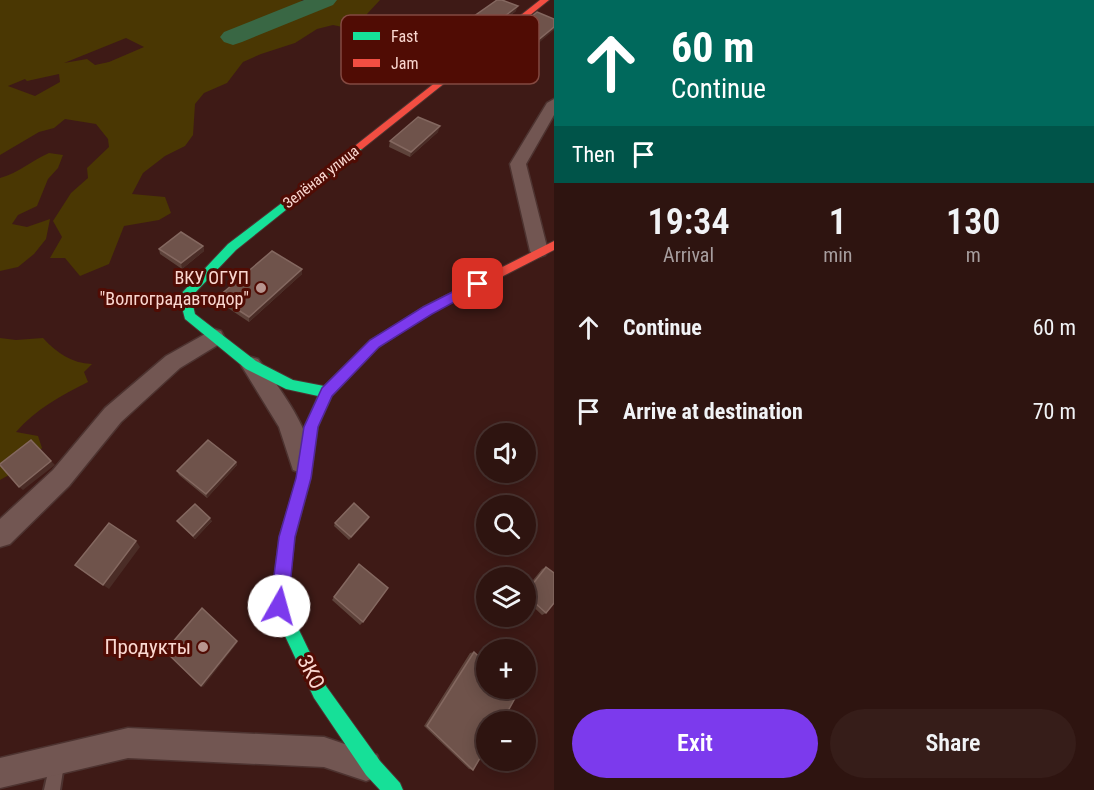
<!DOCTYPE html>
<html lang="en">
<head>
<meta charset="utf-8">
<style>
  :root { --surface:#2e1410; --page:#361d19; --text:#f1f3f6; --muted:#a79e9f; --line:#493330; --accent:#7c3aed }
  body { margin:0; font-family:"Roboto Condensed",sans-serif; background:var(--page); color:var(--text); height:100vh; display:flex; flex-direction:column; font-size:22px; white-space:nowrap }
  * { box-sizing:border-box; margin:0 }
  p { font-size:20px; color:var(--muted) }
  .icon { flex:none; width:33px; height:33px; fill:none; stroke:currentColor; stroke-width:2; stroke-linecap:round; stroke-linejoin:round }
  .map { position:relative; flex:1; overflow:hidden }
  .sheet { display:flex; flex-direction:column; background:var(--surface); width:540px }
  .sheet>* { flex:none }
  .hud { background:#00695c; color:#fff; overflow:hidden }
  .controls { position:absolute; left:476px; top:423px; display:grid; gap:12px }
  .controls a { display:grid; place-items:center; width:60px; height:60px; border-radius:50%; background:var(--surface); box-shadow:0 3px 15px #0003,0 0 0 2px var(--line); font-size:30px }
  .pin { position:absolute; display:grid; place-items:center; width:51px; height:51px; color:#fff; margin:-26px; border-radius:12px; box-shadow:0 3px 9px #0006 }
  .me { position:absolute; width:66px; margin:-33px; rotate:7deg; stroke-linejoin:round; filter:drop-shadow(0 0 4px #0008) }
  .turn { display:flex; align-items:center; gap:21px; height:126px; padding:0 18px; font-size:27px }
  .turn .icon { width:78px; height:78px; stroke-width:2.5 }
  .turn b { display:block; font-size:42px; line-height:51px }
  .then { display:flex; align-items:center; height:57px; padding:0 18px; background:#0003; gap:12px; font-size:22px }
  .eta { display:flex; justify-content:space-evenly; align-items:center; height:102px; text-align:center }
  .eta b { font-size:36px; font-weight:600; line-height:42px }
  .button { display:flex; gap:12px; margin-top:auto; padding:12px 18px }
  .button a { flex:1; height:69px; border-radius:36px; background:var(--accent); color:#fff; font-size:24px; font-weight:600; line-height:69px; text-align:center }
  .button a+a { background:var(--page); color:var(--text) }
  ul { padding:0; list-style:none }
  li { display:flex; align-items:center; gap:18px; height:84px; padding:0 18px }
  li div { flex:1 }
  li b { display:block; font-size:22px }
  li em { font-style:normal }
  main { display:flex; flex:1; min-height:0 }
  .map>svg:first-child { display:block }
  .green { fill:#4a3703; fill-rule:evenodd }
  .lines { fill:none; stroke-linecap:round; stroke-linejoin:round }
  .river { fill:#396744; fill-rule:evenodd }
  .lane-casing { stroke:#4d3330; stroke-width:4 }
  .street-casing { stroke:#4d3330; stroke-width:3 }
  .fast-casing { stroke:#4d3330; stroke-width:2 }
  .jam-casing { stroke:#4d3330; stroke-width:2 }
  .lane { fill:#725652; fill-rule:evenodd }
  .street { fill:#725652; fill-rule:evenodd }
  .fast { fill:#16e098; fill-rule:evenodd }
  .jam { fill:#f24e42; fill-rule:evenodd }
  .wall { fill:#5e433b }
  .shaded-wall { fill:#4a2c26 }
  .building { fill:#6f534b; stroke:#846860; stroke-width:1.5 }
  .route { fill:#7c3aed; stroke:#51269a; stroke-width:1.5 }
  .poi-dot { fill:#b8958f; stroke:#500c04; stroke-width:2 }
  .labels { text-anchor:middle; stroke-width:6; stroke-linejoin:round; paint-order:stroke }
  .far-street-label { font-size:15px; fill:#fad7d0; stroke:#500c04 }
  .poi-label { font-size:18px; fill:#fad7d0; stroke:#500c04; text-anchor:end }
  .near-poi-label { font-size:21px; fill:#fad7d0; stroke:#500c04; text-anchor:end }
  .near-street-label { font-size:21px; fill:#fad7d0; stroke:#500c04 }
  .key { fill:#500c04; stroke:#834941; stroke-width:1.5 }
  .key-label { font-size:16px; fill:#fad7d0 }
</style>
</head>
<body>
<main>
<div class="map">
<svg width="554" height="790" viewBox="0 0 554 790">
  <rect width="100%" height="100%" fill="#3e1a16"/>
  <path class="green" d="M 0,0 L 302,0 L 299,5 L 314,0 L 380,0 L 367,14 L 368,22 L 352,29 L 333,25 L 317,29 L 295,43 L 261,54 L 243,62 L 227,83 L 204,93 L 195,104 L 193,135 L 185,146 L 165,156 L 143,173 L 132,194 L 165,197 L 171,213 L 159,220 L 124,226 L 109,264 L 80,276 L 65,258 L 50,258 L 62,237 L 53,221 L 71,193 L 88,178 L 87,168 L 109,147 L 108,139 L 96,124 L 65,119 L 54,128 L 39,132 L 0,155 ZM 126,38 L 144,47 L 109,62 L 95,65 L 87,59 L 64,63 ZM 59,74 L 60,82 L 35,96 L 8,86 L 25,79 L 27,81 Z
    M 49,153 L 63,155 L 58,168 L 48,179 L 37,206 L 18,215 L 12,224 L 27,227 L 50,219 L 46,239 L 34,254 L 18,267 L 0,271 L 0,178 C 19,173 32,160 49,153 Z
    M 0,338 L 16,340 L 43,338 C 57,353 71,363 92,364 L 84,372 L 88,382 C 60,396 36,409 16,432 L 38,436 L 42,448 L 16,471 L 0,480 Z"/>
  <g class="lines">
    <path class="river" d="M 304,0 L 337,0 L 333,5 L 242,42 L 233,45 L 224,42 L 220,37 L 224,32 Z"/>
    <g class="lane-casing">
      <path id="lane" d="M 56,756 L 61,759 L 64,764 L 60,790 L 44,790 L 51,759 Z"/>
    </g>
    <g class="street-casing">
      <path id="street" d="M 554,99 L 554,115 L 526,164 L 548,251 L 545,255 L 539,257 L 533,255 L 530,251 L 510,164 L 547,103 Z
        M 214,329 L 221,331 L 224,337 L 221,343 L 180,368 L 121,422 L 69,486 L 10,544 L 0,547 L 0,519 L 53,470 L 105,408 L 166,356 Z
        M 251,357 L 258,359 C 275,382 322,442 309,470 L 301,473 L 293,470 L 279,427 L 241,365 L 244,359 Z
        M 128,728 L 324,737 L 377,755 L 381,766 L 377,777 L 366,781 L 324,767 L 128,758 L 0,788 L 0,758 Z"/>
    </g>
    <g class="fast-casing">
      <path id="fast" d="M 359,144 L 362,145 L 362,149 L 236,250 L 191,297 L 195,314 L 256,361 L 293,380 L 324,386 L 370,340 L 397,324 L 401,322 L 407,327 L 405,330 L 378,348 L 332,396 L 318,427 L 311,478 L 295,537 L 287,605 L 326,686 L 380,761 L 400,783 L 403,790 L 380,790 L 366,775 L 314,698 L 271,606 L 279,537 L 297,478 L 304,427 L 318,396 L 286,389 L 246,369 L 185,319 L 179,296 L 228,244 Z"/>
    </g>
    <g class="jam-casing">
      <path id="jam" d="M 540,0 L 549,0 L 362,149 L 356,149 L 356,145 Z
        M 554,241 L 554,250 L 431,313 L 405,330 L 397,330 L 395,327 L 397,324 L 423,307 Z"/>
    </g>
    <use href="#lane" class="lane"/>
    <use href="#street" class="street"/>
    <use href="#fast" class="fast"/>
    <use href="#jam" class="jam"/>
  </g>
  <path class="wall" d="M 516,11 L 446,65 L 428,59 L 429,53 L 455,33 L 457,28 Z
    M 537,12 L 492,83 L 467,73 L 468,68 Z
    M 438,132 L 410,157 L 389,147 L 390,141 Z
    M 203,246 L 204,251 L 182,269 L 160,254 L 159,249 Z
    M 302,269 L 302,274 L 249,322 L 219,302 L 218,297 Z
    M 236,462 L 237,465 L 207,498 L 179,475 L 177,471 Z
    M 369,517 L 368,520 L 349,540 L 334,526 L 335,523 Z
    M 177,521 L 212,521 L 195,539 L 179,524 Z
    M 546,567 L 546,613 L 542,615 L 525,599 L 525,590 L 542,569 Z
    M 334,597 L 363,622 L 360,625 L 332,600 Z
    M 474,652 L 473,770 L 469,769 L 424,726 L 470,653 Z"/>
  <path class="shaded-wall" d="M 518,6 L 516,11 L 446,65 L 447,60 Z
    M 554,27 L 554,30 L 492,83 L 493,77 Z
    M 440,126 L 438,132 L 410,157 L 411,152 Z
    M 203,246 L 204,251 L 182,269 L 181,263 Z
    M 302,269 L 302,274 L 249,322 L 249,317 Z
    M 51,461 L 55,465 L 23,490 L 19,487 Z
    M 236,462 L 237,465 L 207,498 L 206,494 Z
    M 369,517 L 368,520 L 349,540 L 351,537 Z
    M 210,518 L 212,521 L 195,539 L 193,536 Z
    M 136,541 L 140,547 L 109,589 L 103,585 Z
    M 237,641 L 238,642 L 203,687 L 201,686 Z"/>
  <path class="building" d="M 497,0 L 502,0 L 518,6 L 447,60 L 429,53 L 460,30 L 457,28 Z
    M 537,12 L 554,19 L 554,27 L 493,77 L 468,68 Z
    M 418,117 L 440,126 L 411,152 L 390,141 Z
    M 181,232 L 203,246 L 181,263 L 159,249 Z
    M 272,251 L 302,269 L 249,317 L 218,297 Z
    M 31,440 L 51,461 L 19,487 L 0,465 L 0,464 Z
    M 208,440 L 236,462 L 206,494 L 177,471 Z
    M 354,503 L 369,517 L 351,537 L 335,523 Z
    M 195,504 L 210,518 L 193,536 L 177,521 Z
    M 109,523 L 136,541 L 103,585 L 75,565 Z
    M 359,564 L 388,588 L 363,622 L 334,597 Z
    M 546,567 L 554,573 L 554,603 L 546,613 L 525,594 Z
    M 202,608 L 237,641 L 201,686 L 165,651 Z
    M 474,652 L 486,663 L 486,688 L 516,688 L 519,691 L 502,722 L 486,722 L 486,748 L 473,770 L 427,726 Z"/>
  <path class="route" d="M 478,279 L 484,284 L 482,287 L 432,314 L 379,347 L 332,396 L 318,427 L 311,478 L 295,537 L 288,606 L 285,612 L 279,614 L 273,612 L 270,606 L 279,537 L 296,478 L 304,427 L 322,388 L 370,340 L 423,307 Z"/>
  <g class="poi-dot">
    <circle cx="261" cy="288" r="6"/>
    <circle cx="203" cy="647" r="6"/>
  </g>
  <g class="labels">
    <g class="far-street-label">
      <text transform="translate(321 177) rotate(-38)" y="5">Зелёная улица</text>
    </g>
    <g class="poi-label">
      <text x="249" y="284">ВКУ ОГУП<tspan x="249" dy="21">"Волгоградавтодор"</tspan></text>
    </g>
    <g class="near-poi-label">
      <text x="191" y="654">Продукты</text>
    </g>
    <g class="near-street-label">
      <text transform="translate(311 672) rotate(63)" y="7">ЗКО</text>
    </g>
  </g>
  <rect x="341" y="15" width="198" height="69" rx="9" class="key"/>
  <rect x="353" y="32" width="27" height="8" fill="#16e098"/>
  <rect x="353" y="59" width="27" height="8" fill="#f24e42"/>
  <g class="key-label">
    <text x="391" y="42">Fast</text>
    <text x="391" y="69">Jam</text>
  </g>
</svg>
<div class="controls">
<a><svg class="icon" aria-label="sound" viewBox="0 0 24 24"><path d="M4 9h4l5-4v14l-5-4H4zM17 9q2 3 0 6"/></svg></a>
<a><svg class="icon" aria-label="search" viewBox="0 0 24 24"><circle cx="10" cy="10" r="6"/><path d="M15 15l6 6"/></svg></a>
<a><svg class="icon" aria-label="layers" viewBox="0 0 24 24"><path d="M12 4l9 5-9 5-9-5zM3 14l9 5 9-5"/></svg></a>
<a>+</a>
<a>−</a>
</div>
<div class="pin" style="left:478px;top:284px;background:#d93025"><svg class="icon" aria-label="arrive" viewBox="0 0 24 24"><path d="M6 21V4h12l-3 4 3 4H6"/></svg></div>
<svg class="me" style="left:279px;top:606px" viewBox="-20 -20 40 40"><circle r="19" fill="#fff"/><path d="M0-13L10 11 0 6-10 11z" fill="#7c3aed"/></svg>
</div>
<section class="sheet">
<div class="hud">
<div class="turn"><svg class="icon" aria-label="ahead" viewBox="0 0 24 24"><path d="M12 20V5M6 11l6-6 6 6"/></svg><div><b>60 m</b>Continue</div></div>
<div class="then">Then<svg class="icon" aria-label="arrive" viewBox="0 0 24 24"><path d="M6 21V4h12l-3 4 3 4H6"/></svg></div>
</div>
<div class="eta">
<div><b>19:34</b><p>Arrival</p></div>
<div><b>1</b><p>min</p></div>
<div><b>130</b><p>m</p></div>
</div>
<ul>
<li><svg class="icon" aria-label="ahead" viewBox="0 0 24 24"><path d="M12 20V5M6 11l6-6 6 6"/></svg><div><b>Continue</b></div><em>60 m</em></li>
<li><svg class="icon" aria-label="arrive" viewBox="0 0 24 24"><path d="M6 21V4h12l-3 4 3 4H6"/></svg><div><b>Arrive at destination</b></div><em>70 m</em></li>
</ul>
<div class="button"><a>Exit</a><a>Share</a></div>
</section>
</main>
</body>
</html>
